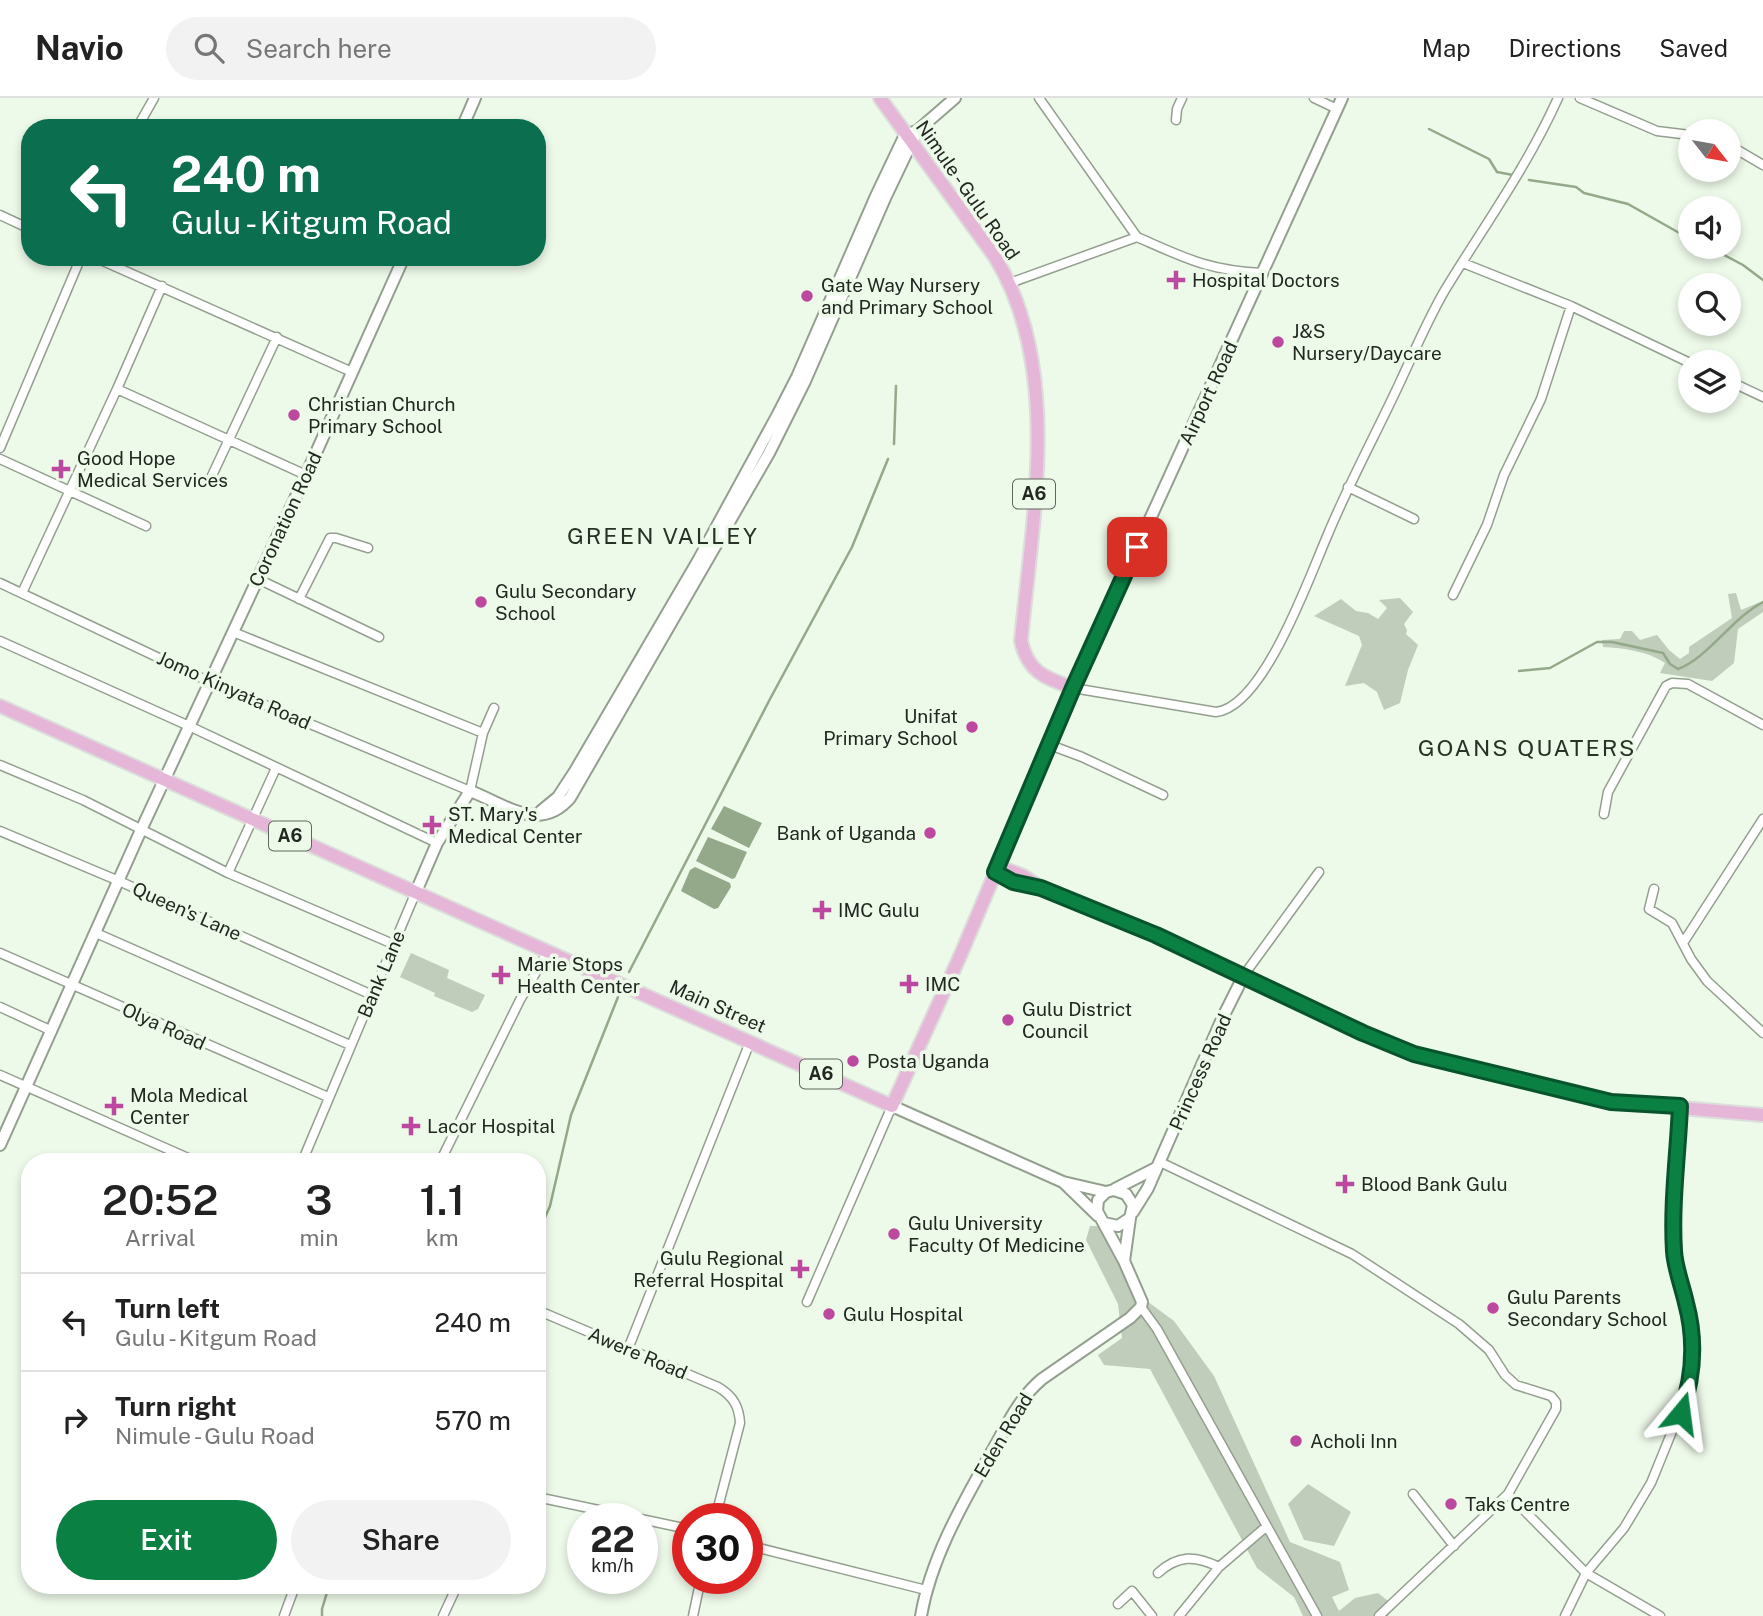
<!DOCTYPE html>
<html lang="en">
<head>
<meta charset="utf-8">
<style>
  :root { --surface:#fff; --page:#f2f2f2; --text:#222; --muted:#767676; --line:#e0e0e0; --accent:#0b8043 }
  body { margin:0; font-family:"Public Sans",sans-serif; background:var(--page); color:var(--text); height:100vh; display:flex; flex-direction:column; font-size:26px; white-space:nowrap }
  * { box-sizing:border-box; margin:0 }
  p { font-size:23px; color:var(--muted) }
  .icon { flex:none; width:38px; height:38px; fill:none; stroke:currentColor; stroke-width:2; stroke-linecap:round; stroke-linejoin:round }
  .map { position:relative; flex:1; overflow:hidden }
  .details { position:absolute; left:21px; top:1055px; width:525px; height:441px; display:flex; flex-direction:column; background:var(--surface); border-radius:28px; box-shadow:0 4px 10px #0003 }
  .details>* { flex:none }
  .banner { position:absolute; left:21px; top:21px; width:525px; height:147px; border-radius:28px; box-shadow:0 4px 10px #0003; background:#0b6e4f; color:#fff; overflow:hidden }
  .needle { width:46px; rotate:121deg }
  .fabs { position:absolute; left:1678px; top:21px; display:grid; gap:14px }
  .fabs a { display:grid; place-items:center; width:63px; height:63px; border-radius:50%; background:var(--surface); box-shadow:0 4px 10px #0003; font-size:35px }
  .speed { position:absolute; left:567px; top:1405px; display:flex; gap:14px; font-size:35px; font-weight:700; text-align:center }
  .speed>* { display:grid; place-content:center; width:91px; height:91px; border-radius:50%; background:var(--surface); box-shadow:0 4px 10px #0003; line-height:1 }
  .speed small { font-size:18px; font-weight:400 }
  .speed .limit { border:10px solid #d22; background:#fff; color:#111 }
  .pin { position:absolute; display:grid; place-items:center; width:60px; height:60px; color:#fff; margin:-30px; border-radius:14px; box-shadow:0 4px 10px #0006 }
  .me { position:absolute; width:77px; margin:-38px; rotate:16deg; stroke-linejoin:round; filter:drop-shadow(0 0 5px #0008) }
  .turn { display:flex; align-items:center; gap:24px; height:147px; padding:0 35px; font-size:32px }
  .turn .icon { width:91px; height:91px; stroke-width:2.5 }
  .turn b { display:block; font-size:49px; line-height:60px }
  .eta { display:flex; justify-content:space-evenly; align-items:center; height:119px; text-align:center }
  .eta b { font-size:42px; font-weight:600; line-height:49px }
  .primary-button { display:flex; gap:14px; margin-top:auto; padding:14px 35px }
  .primary-button a { flex:1; height:80px; border-radius:42px; background:var(--accent); color:#fff; font-size:28px; font-weight:600; line-height:80px; text-align:center }
  .primary-button a+a { background:var(--page); color:var(--text) }
  ul { padding:0; list-style:none }
  li { display:flex; align-items:center; gap:21px; height:98px; padding:0 35px; border-top:2px solid var(--line) }
  li div { flex:1 }
  li b { display:block; font-size:26px }
  li em { font-style:normal }
  header { display:flex; align-items:center; gap:42px; box-sizing:border-box; height:98px; padding:0 35px; background:var(--surface); border-bottom:2px solid var(--line) }
  header strong { font-size:33px }
  nav { display:flex; gap:38px; margin-inline-start:auto; font-size:24px }
  .search { width:490px; height:63px; background:var(--page); display:flex; align-items:center; gap:18px; box-sizing:border-box; padding:0 24px; border-radius:38px; color:var(--muted); font-size:26px }
  .map>svg:first-child { display:block }
  .green { fill:#bfcdba }
  .water { fill:#93a98a }
  .lines { fill:none; stroke-linecap:round; stroke-linejoin:round }
  .stream { stroke:#93a98a; stroke-width:2.5 }
  .street-casing { stroke:#949f90; stroke-width:11 }
  .secondary-casing { stroke:#949f90; stroke-width:14 }
  .primary-casing { stroke:#dcdcdb; stroke-width:16 }
  .street { stroke:#fff; stroke-width:8 }
  .secondary { stroke:#fff; stroke-width:10 }
  .primary { stroke:#e6b6d8; stroke-width:12 }
  .route-casing { stroke:#07532c; stroke-width:18 }
  .route { stroke:#0b8043; stroke-width:12 }
  .poi-dot { fill:#bd48a0; stroke:#edf9e9; stroke-width:2.5 }
  .labels { text-anchor:middle; stroke-width:7; stroke-linejoin:round; paint-order:stroke }
  .shield { fill:#edf9e9; stroke:#5f665d; stroke-width:2 }
  .shield-label { font-size:18px; font-weight:bold; fill:#222721 }
  .street-label { font-size:19px; fill:#222721; stroke:#edf9e9 }
  .poi-label { font-size:19px; fill:#222721; stroke:#edf9e9; text-anchor:start }
  .quarter-label { font-size:23px; letter-spacing:2px; fill:#293226; stroke:#edf9e9 }
</style>
</head>
<body>
<header>
<strong>Navio</strong>
<div class="search"><svg class="icon" aria-label="search" viewBox="0 0 24 24"><circle cx="10" cy="10" r="6"/><path d="M15 15l6 6"/></svg>Search here</div>
<nav><a>Map</a><a>Directions</a><a>Saved</a></nav>
</header>
<div class="map">
<svg width="1763" height="1518" viewBox="0 0 1763 1518">
  <rect width="100%" height="100%" fill="#edf9e9"/>
  <path class="green" d="M 1736,495 L 1741,512 L 1763,503 L 1763,514 L 1738,531 L 1734,565 L 1712,583 L 1660,575 L 1665,565 C 1648,553 1623,550 1603,549 L 1602,542 L 1620,541 L 1624,533 L 1632,533 L 1640,542 L 1657,537 L 1669,552 L 1680,561 L 1689,555 L 1689,549 L 1732,520 L 1728,496 Z
    M 1400,500 L 1413,514 L 1404,526 L 1407,532 L 1406,536 L 1418,547 L 1408,572 L 1400,605 L 1384,612 L 1377,594 L 1364,585 L 1345,588 L 1362,547 L 1359,538 L 1314,518 L 1341,501 L 1356,513 L 1368,515 L 1378,521 L 1387,510 L 1379,502 Z
    M 411,855 L 449,872 L 447,880 L 485,897 L 478,911 L 472,914 L 434,898 L 435,895 L 400,879 Z
    M 1090,1128 L 1100,1128 L 1136,1195 L 1174,1223 L 1214,1278 L 1290,1444 L 1340,1464 L 1349,1492 L 1332,1499 L 1339,1513 L 1355,1500 L 1378,1495 L 1393,1507 L 1388,1518 L 1303,1518 L 1294,1499 L 1257,1470 L 1150,1271 L 1104,1267 L 1098,1257 L 1122,1240 L 1118,1206 L 1086,1142 Z
    M 1308,1386 L 1351,1414 L 1334,1448 L 1304,1442 L 1288,1406 Z"/>
  <path class="water" d="M 724,708 L 762,725 L 749,750 L 711,731 Z
    M 708,739 L 747,754 L 735,780 L 732,781 L 696,763 Z
    M 695,769 L 730,785 L 731,789 L 718,810 L 714,811 L 681,793 L 690,772 Z"/>
  <g class="lines">
    <path class="stream" d="M 1429,31 L 1489,61 L 1497,74 L 1513,77
      M 1529,82 L 1576,89 L 1584,95 L 1628,106 L 1690,141
      M 1709,149 L 1743,167 L 1763,182
      M 894,346 L 896,288
      M 1519,573 L 1550,570 L 1597,544 L 1612,544 L 1663,555 L 1670,566 L 1678,571 C 1708,560 1732,520 1763,504
      M 629,874 L 770,601 L 852,449 L 888,361
      M 537,1138 L 550,1108 L 571,1017 L 618,899
      M 322,1518 L 322,1511 L 329,1488"/>
    <g class="street-casing">
      <path id="street" d="M 1039,0 L 1137,139
        M 1314,0 L 1337,11
        M 1580,0 L 1657,33 L 1690,37
        M 1176,22 L 1177,11 L 1182,0
        M 137,30 L 154,0
        M 1729,47 L 1763,67
        M 0,117 L 30,131
        M 94,159 L 352,274
        M 1463,165 L 1571,208 L 1690,265
        M 1010,185 L 1137,139 C 1185,160 1209,173 1263,175
        M 1729,283 L 1763,299
        M 117,291 L 306,377
        M 0,350 L 81,159
        M 0,361 L 146,428
        M 209,384 L 277,239
        M 1348,389 L 1414,421
        M 258,481 L 379,539
        M 0,485 L 210,584 L 470,693 L 483,635 L 494,610
        M 22,495 L 117,291 L 162,188
        M 1453,497 L 1487,427 L 1504,377 L 1541,301 L 1571,208
        M 299,501 L 330,440 L 336,440 L 368,450
        M 233,534 L 483,635
        M 0,543 L 189,628 L 437,745
        M 1073,590 L 1216,614 C 1264,609 1310,477 1328,436 C 1350,383 1377,334 1401,282 C 1415,252 1428,221 1445,192 C 1484,128 1527,69 1558,0
        M 1050,647 L 1082,659 L 1163,697
        M 0,667 L 83,702 L 228,775 L 393,846
        M 1604,716 L 1608,694 L 1666,588 L 1672,585 L 1688,586 L 1763,627
        M 0,733 L 119,783 L 372,897
        M 228,775 L 276,670
        M 1654,791 L 1649,811 L 1672,825 L 1691,861 L 1707,883 L 1763,935
        M 96,835 L 350,947
        M 1683,845 L 1763,721
        M 0,855 L 328,999
        M 1244,877 L 1319,774
        M 0,909 L 52,933
        M 0,977 L 197,1064
        M 302,1064 L 415,796
        M 440,1064 L 520,902 L 548,853
        M 1160,1064 L 1352,1156 L 1459,1226 L 1489,1252 L 1505,1277 L 1516,1287 L 1551,1298 L 1556,1304 L 1556,1311 L 1508,1396 L 1586,1475 L 1660,1518
        M 807,1204 L 892,1008
        M 1141,1209 L 1157,1231 L 1317,1518
        M 537,1212 L 718,1289 C 733,1298 739,1308 740,1325 L 715,1421
        M 628,1251 L 750,944
        M 1413,1396 L 1454,1448
        M 537,1399 L 688,1431
        M 747,1447 L 926,1492
        M 1158,1475 C 1178,1457 1195,1457 1219,1469
        M 1118,1506 L 1132,1493 L 1152,1518
        M 284,1518 L 295,1488
        M 443,1518 L 457,1488
        M 693,1518 L 701,1480
        M 1179,1518 L 1219,1469 L 1267,1428
        M 1379,1518 L 1508,1396
        M 1565,1518 L 1586,1475 L 1624,1430 L 1651,1385 L 1688,1294 L 1693,1261 L 1692,1233 L 1674,1155 L 1673,1117 L 1680,1008"/>
    </g>
    <g class="secondary-casing">
      <path id="secondary" d="M 462,30 L 475,0
        M 1073,590 L 1342,0
        M 541,713 L 558,699 L 575,673 L 699,461 L 778,316 L 797,279 L 876,98 L 905,37 L 917,33 L 955,0
        M 415,796 L 437,745 L 470,693 C 503,705 539,736 570,700 L 769,355 L 805,283 L 886,98 L 917,33
        M 892,1008 L 1063,1084 L 1106,1094
        M 0,1047 L 141,732 L 306,377 L 404,159
        M 1063,1084 L 1098,1118
        M 1115,1091 L 1156,1070
        M 1133,1114 L 1148,1090 L 1222,921 L 1244,877
        M 1124,1163 L 1130,1120
        M 921,1518 C 931,1460 962,1407 991,1355 C 1006,1329 1018,1301 1042,1281 L 1130,1220 L 1141,1209 L 1142,1204 L 1124,1163 L 1097,1113 L 1098,1102 L 1106,1094 L 1114,1092 L 1126,1096 L 1133,1107 L 1130,1120 L 1118,1128 L 1104,1125"/>
    </g>
    <g class="primary-casing">
      <path id="primary" d="M 0,608 L 892,1008 L 961,856 L 1073,590 C 1046,580 1028,575 1021,543 C 1032,421 1063,270 995,159 L 880,0
        M 998,768 L 1023,778 L 1035,786
        M 995,774 L 1013,784 L 1041,790 L 1156,837 L 1363,935 L 1422,959 L 1611,1004 L 1763,1017"/>
    </g>
    <use href="#street" class="street"/>
    <use href="#secondary" class="secondary"/>
    <use href="#primary" class="primary"/>
  </g>
  <g class="lines">
    <g class="route-casing">
      <path id="route" d="M 1137,449 L 1073,590 L 995,774 L 1013,784 L 1041,790 L 1156,837 L 1363,935 L 1414,956 L 1611,1004 L 1680,1008 C 1678,1056 1671,1105 1674,1153 C 1675,1170 1682,1187 1686,1205 C 1696,1242 1694,1278 1681,1315"/>
    </g>
    <use href="#route" class="route"/>
  </g>
  <g class="poi-dot">
    <path d="M1172.5 171.5h7v7h7v7h-7v7h-7v-7h-7v-7h7z"/>
    <circle cx="807" cy="198" r="7"/>
    <circle cx="1278" cy="244" r="7"/>
    <circle cx="294" cy="317" r="7"/>
    <path d="M57.5 360.5h7v7h7v7h-7v7h-7v-7h-7v-7h7z"/>
    <circle cx="481" cy="504" r="7"/>
    <circle cx="972" cy="629" r="7"/>
    <path d="M428.5 716.5h7v7h7v7h-7v7h-7v-7h-7v-7h7z"/>
    <circle cx="930" cy="735" r="7"/>
    <path d="M818.5 801.5h7v7h7v7h-7v7h-7v-7h-7v-7h7z"/>
    <path d="M497.5 866.5h7v7h7v7h-7v7h-7v-7h-7v-7h7z"/>
    <path d="M905.5 875.5h7v7h7v7h-7v7h-7v-7h-7v-7h7z"/>
    <circle cx="1008" cy="922" r="7"/>
    <circle cx="853" cy="963" r="7"/>
    <path d="M110.5 997.5h7v7h7v7h-7v7h-7v-7h-7v-7h7z"/>
    <path d="M407.5 1017.5h7v7h7v7h-7v7h-7v-7h-7v-7h7z"/>
    <path d="M1341.5 1075.5h7v7h7v7h-7v7h-7v-7h-7v-7h7z"/>
    <circle cx="894" cy="1136" r="7"/>
    <path d="M796.5 1160.5h7v7h7v7h-7v7h-7v-7h-7v-7h7z"/>
    <circle cx="1493" cy="1210" r="7"/>
    <circle cx="829" cy="1216" r="7"/>
    <circle cx="1296" cy="1343" r="7"/>
    <circle cx="1451" cy="1406" r="7"/>
  </g>
  <g class="labels">
    <g class="shield">
      <rect x="1013" y="381.5" width="42" height="29" rx="5"/>
      <rect x="269" y="723.5" width="42" height="29" rx="5"/>
      <rect x="800" y="961.5" width="42" height="29" rx="5"/>
    </g>
    <g class="shield-label">
      <text x="1034" y="402">A6</text>
      <text x="290" y="744">A6</text>
      <text x="821" y="982">A6</text>
    </g>
    <g class="street-label">
      <text transform="translate(968 92) rotate(55)" y="7">Nimule - Gulu Road</text>
      <text transform="translate(1208 295) rotate(-65)" y="7">Airport Road</text>
      <text transform="translate(285 421) rotate(-65)" y="7">Coronation Road</text>
      <text transform="translate(234 592) rotate(24)" y="7">Jomo Kinyata Road</text>
      <text transform="translate(187 813) rotate(24)" y="7">Queen's Lane</text>
      <text transform="translate(381 876) rotate(-67)" y="7">Bank Lane</text>
      <text transform="translate(718 908) rotate(24)" y="7">Main Street</text>
      <text transform="translate(164 928) rotate(24)" y="7">Olya Road</text>
      <text transform="translate(1200 974) rotate(-66)" y="7">Princess Road</text>
      <text transform="translate(638 1255) rotate(23)" y="7">Awere Road</text>
      <text transform="translate(1003 1337) rotate(-59)" y="7">Eden Road</text>
    </g>
    <g class="poi-label">
      <text x="1192" y="189">Hospital Doctors</text>
      <text x="821" y="194">Gate Way Nursery<tspan x="821" dy="22">and Primary School</tspan></text>
      <text x="1292" y="240">J&amp;S<tspan x="1292" dy="22">Nursery/Daycare</tspan></text>
      <text x="308" y="313">Christian Church<tspan x="308" dy="22">Primary School</tspan></text>
      <text x="77" y="367">Good Hope<tspan x="77" dy="22">Medical Services</tspan></text>
      <text x="495" y="500">Gulu Secondary<tspan x="495" dy="22">School</tspan></text>
      <text x="958" y="625" text-anchor="end">Unifat<tspan x="958" dy="22">Primary School</tspan></text>
      <text x="448" y="723">ST. Mary's<tspan x="448" dy="22">Medical Center</tspan></text>
      <text x="916" y="742" text-anchor="end">Bank of Uganda</text>
      <text x="838" y="819">IMC Gulu</text>
      <text x="517" y="873">Marie Stops<tspan x="517" dy="22">Health Center</tspan></text>
      <text x="925" y="893">IMC</text>
      <text x="1022" y="918">Gulu District<tspan x="1022" dy="22">Council</tspan></text>
      <text x="867" y="970">Posta Uganda</text>
      <text x="130" y="1004">Mola Medical<tspan x="130" dy="22">Center</tspan></text>
      <text x="427" y="1035">Lacor Hospital</text>
      <text x="1361" y="1093">Blood Bank Gulu</text>
      <text x="908" y="1132">Gulu University<tspan x="908" dy="22">Faculty Of Medicine</tspan></text>
      <text x="784" y="1167" text-anchor="end">Gulu Regional<tspan x="784" dy="22">Referral Hospital</tspan></text>
      <text x="1507" y="1206">Gulu Parents<tspan x="1507" dy="22">Secondary School</tspan></text>
      <text x="843" y="1223">Gulu Hospital</text>
      <text x="1310" y="1350">Acholi Inn</text>
      <text x="1465" y="1413">Taks Centre</text>
    </g>
    <g class="quarter-label">
      <text x="663" y="446">GREEN VALLEY</text>
      <text x="1527" y="658">GOANS QUATERS</text>
    </g>
  </g>
</svg>
<div class="fabs">
<a><svg class="needle" viewBox="-14 -14 28 28"><path d="M0-13l5 13h-10z" fill="#e53935"/><path d="M0 13l5-13h-10z" fill="#767676"/></svg></a>
<a><svg class="icon" aria-label="sound" viewBox="0 0 24 24"><path d="M4 9h4l5-4v14l-5-4H4zM17 9q2 3 0 6"/></svg></a>
<a><svg class="icon" aria-label="search" viewBox="0 0 24 24"><circle cx="10" cy="10" r="6"/><path d="M15 15l6 6"/></svg></a>
<a><svg class="icon" aria-label="layers" viewBox="0 0 24 24"><path d="M12 4l9 5-9 5-9-5zM3 14l9 5 9-5"/></svg></a>
</div>
<div class="speed"><div>22<small>km/h</small></div><div class="limit">30</div></div>
<div class="pin" style="left:1137px;top:449px;background:#d93025"><svg class="icon" aria-label="arrive" viewBox="0 0 24 24"><path d="M6 21V4h12l-3 4 3 4H6"/></svg></div>
<svg class="me" style="left:1681px;top:1315px" viewBox="-20 -20 40 40"><path d="M0-17L14 15 0 8-14 15z" fill="#0b8043" stroke="#fff" stroke-width="4"/></svg>
<div class="banner">
<div class="turn"><svg class="icon" aria-label="left" viewBox="0 0 24 24"><path d="M17 20v-9H6M10 6l-5 5 5 5"/></svg><div><b>240 m</b>Gulu - Kitgum Road</div></div>
</div>
<section class="details">
<div class="eta">
<div><b>20:52</b><p>Arrival</p></div>
<div><b>3</b><p>min</p></div>
<div><b>1.1</b><p>km</p></div>
</div>
<ul>
<li><svg class="icon" aria-label="left" viewBox="0 0 24 24"><path d="M17 20v-9H6M10 6l-5 5 5 5"/></svg><div><b>Turn left</b><p>Gulu - Kitgum Road</p></div><em>240 m</em></li>
<li><svg class="icon" aria-label="right" viewBox="0 0 24 24"><path d="M7 20v-9h11M14 6l5 5-5 5"/></svg><div><b>Turn right</b><p>Nimule - Gulu Road</p></div><em>570 m</em></li>
</ul>
<div class="primary-button"><a>Exit</a><a>Share</a></div>
</section>
</div>
</body>
</html>
